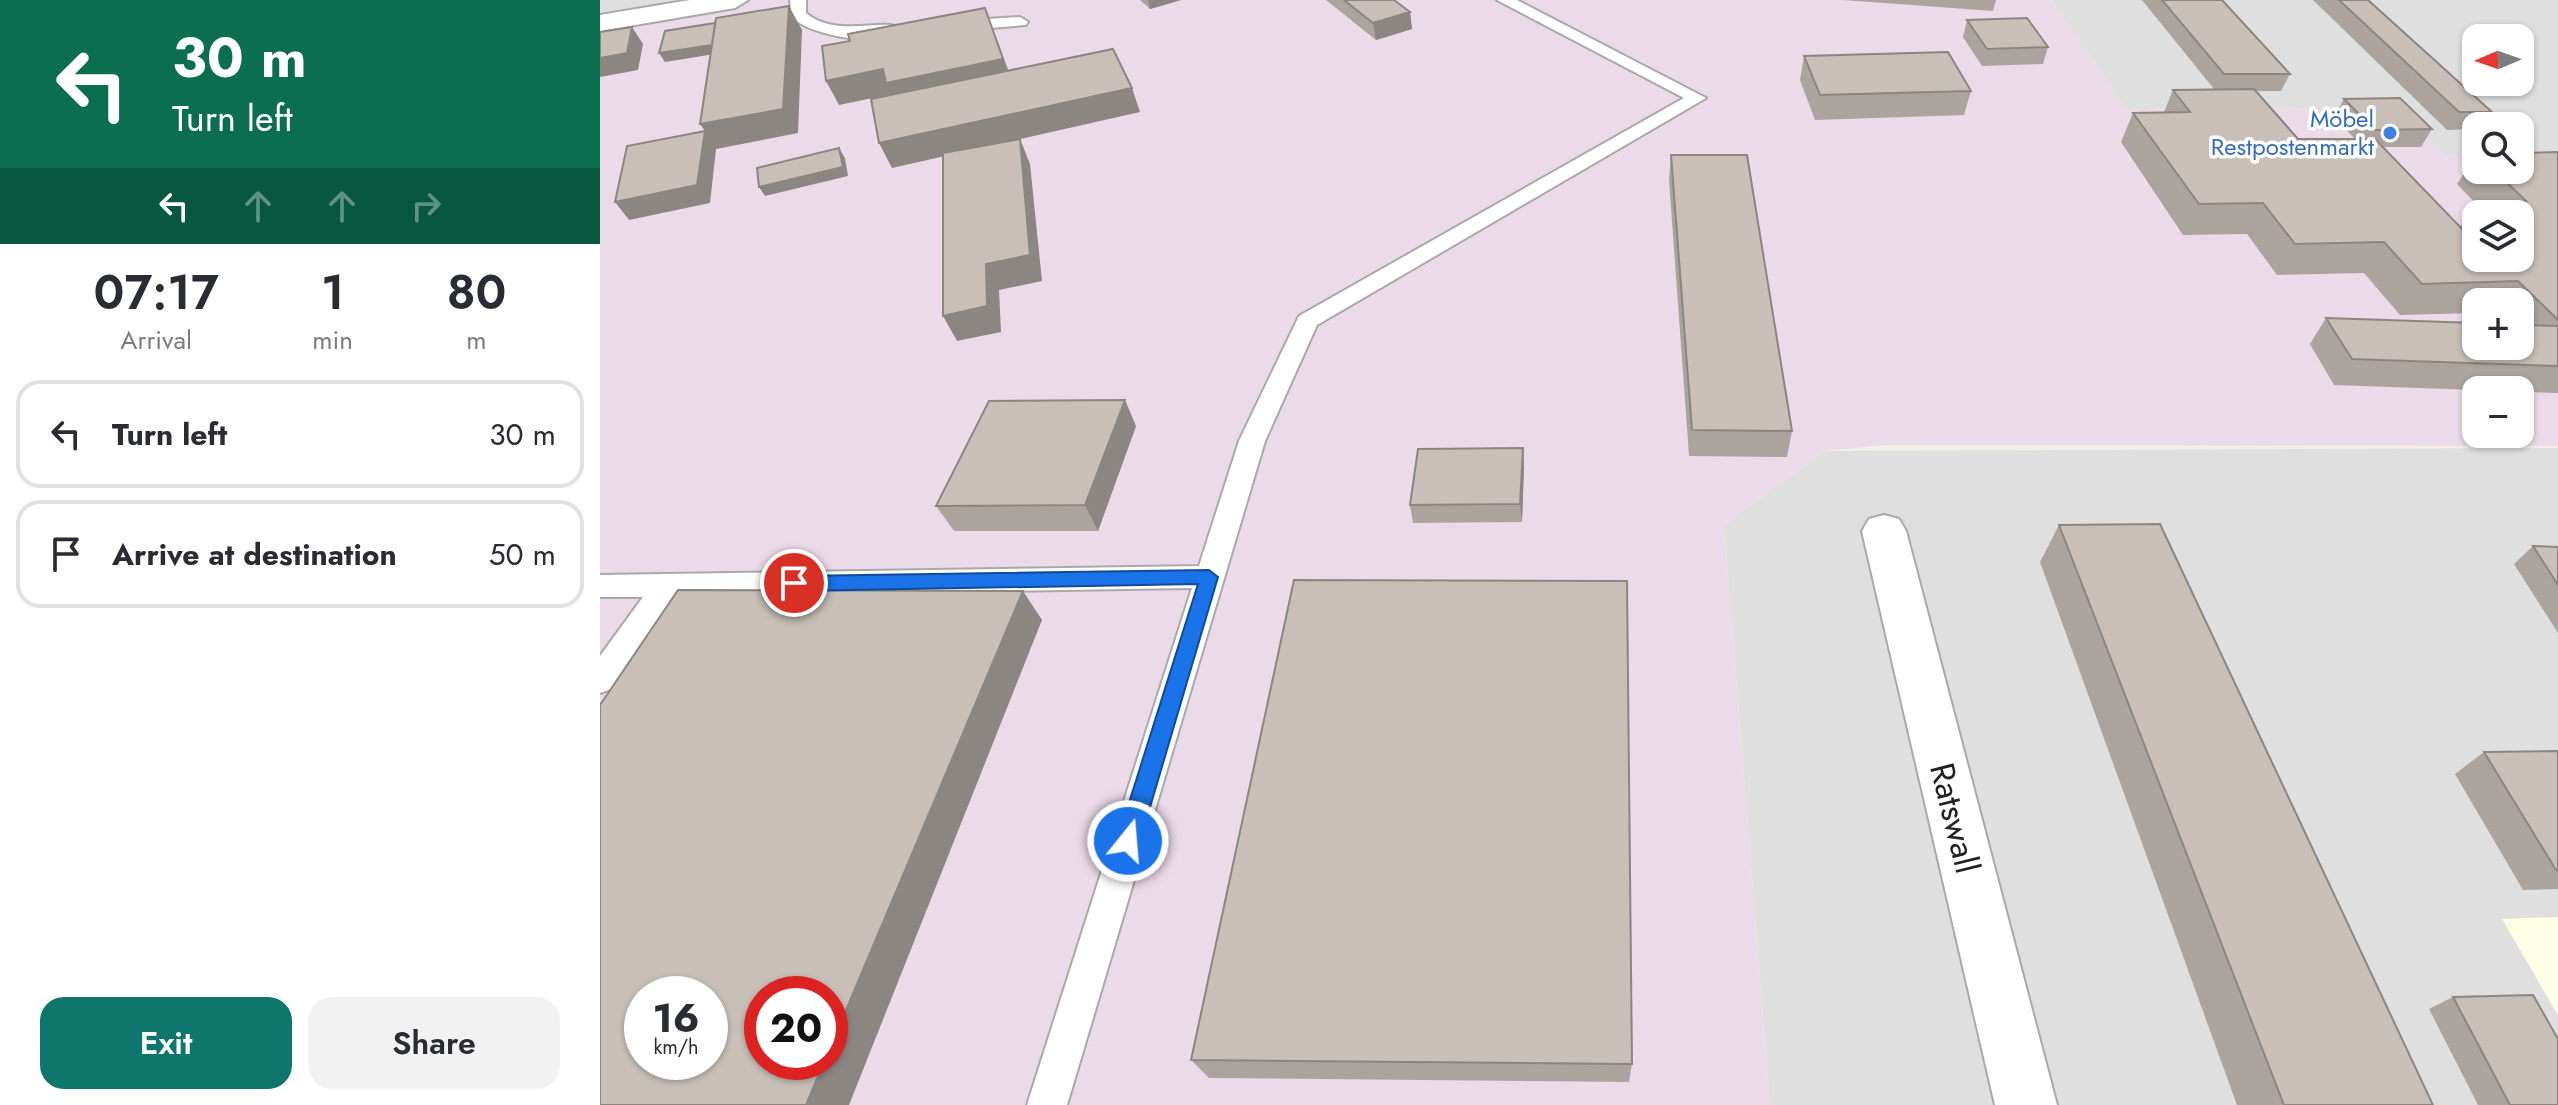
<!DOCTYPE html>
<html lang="en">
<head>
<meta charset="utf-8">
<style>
  :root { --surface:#fff; --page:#f2f2f3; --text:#2b2b33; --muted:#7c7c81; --line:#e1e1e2; --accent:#0f766e }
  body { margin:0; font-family:Jost,sans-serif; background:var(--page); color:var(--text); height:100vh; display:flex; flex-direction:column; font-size:30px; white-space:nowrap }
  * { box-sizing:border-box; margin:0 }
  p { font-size:26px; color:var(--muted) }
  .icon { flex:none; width:44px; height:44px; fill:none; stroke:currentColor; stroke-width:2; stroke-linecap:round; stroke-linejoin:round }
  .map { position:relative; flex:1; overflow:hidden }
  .side { display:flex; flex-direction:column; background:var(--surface); width:600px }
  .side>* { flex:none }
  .hud { background:#0b6e4f; color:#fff; overflow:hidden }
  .needle { width:52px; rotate:268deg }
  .fabs { position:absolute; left:1862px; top:24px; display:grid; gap:16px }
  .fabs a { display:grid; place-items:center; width:72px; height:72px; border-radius:16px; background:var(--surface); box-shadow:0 2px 6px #0004; font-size:40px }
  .speed { position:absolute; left:24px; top:976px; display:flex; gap:16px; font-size:40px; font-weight:700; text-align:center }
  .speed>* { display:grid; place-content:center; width:104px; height:104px; border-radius:50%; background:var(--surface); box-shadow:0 2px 6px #0004; line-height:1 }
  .speed small { font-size:20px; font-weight:400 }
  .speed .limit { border:12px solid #d22; background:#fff; color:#111 }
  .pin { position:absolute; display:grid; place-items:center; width:68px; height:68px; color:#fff; margin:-34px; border:4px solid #fff; border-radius:50%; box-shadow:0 2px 8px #0007 }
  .me { position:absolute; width:88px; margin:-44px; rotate:17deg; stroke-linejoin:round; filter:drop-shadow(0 0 6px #0008) }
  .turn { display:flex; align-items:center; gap:28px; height:168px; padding:0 40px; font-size:36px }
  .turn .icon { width:104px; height:104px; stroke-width:2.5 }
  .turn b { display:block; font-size:56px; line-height:68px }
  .lanes { display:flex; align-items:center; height:76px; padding:0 40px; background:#0003; justify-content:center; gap:40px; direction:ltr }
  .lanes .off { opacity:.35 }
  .eta { display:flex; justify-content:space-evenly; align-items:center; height:136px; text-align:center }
  .eta b { font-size:48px; font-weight:600; line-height:56px }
  .cta { display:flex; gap:16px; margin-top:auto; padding:16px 40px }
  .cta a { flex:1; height:92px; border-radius:24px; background:var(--accent); color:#fff; font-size:32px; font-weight:600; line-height:92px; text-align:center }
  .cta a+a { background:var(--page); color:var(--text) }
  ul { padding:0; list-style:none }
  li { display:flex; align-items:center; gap:24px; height:108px; margin:0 16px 12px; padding:0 24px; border:4px solid var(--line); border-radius:24px }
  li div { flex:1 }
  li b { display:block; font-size:30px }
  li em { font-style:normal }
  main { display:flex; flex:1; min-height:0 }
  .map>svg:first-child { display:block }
  .residential { fill:#e0dfdf; fill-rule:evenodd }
  .industrial { fill:#ebdbe8; fill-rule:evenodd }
  .education { fill:#ffffe5 }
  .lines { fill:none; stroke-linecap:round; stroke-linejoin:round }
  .lane-casing { stroke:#a9a9a9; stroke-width:4 }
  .street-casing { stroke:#a9a9a9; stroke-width:4 }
  .lane { fill:#fff; fill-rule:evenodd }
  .street { fill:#fff; fill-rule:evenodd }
  .wall { fill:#aba49e; fill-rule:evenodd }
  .shaded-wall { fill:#8b8681 }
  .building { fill:#c7bfb8; stroke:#8b8681; stroke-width:2; fill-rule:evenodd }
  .route { fill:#1a73e8; stroke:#114b97; stroke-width:2 }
  .shop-dot { fill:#3f7fe0; stroke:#fff; stroke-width:3 }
  .labels { text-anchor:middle; stroke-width:7; stroke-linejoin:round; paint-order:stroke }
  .far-shop-label { font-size:24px; fill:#366cbe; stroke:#fff; text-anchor:end }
  .near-street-label { font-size:34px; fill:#222; stroke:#fff }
</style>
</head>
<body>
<main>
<section class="side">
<div class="hud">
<div class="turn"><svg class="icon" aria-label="left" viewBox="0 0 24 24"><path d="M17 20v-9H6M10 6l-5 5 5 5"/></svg><div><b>30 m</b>Turn left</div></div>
<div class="lanes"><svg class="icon" aria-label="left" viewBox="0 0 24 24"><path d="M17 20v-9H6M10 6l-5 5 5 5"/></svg><svg class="icon off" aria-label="ahead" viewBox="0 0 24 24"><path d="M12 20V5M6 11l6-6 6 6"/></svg><svg class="icon off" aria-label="ahead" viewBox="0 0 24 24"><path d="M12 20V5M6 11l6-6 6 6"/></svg><svg class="icon off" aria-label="right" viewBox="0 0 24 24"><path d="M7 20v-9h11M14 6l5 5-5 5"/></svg></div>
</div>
<div class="eta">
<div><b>07:17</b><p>Arrival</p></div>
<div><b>1</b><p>min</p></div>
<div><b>80</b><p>m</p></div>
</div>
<ul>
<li><svg class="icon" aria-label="left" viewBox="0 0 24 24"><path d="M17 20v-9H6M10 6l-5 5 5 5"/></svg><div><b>Turn left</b></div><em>30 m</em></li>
<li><svg class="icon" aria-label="arrive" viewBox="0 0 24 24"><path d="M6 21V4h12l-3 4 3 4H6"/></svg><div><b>Arrive at destination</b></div><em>50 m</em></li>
</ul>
<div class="cta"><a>Exit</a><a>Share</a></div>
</section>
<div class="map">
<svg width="1958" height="1105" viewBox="0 0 1958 1105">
  <rect width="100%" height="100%" fill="#f2efe9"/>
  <path class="residential" d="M 0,0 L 135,0 L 0,24 Z
    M 1452,0 L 1958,0 L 1958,168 L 1920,155 L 1920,126 L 1876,126 L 1876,155 L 1844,155 L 1798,107 L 1526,110 ZM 1876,38 L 1920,38 L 1920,82 L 1876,82 Z
    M 1958,448 L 1958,1105 L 1170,1105 L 1124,525 L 1224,451 Z"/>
  <path class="industrial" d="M 135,0 L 1452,0 L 1526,110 L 1798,107 L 1844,155 L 1876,155 L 1876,170 L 1958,168 L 1958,446 L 1285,445 L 1224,451 L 1124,525 L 1170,1105 L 0,1105 L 0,24 ZM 1876,214 L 1920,214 L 1920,258 L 1876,258 ZM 1876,302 L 1920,302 L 1920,346 L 1876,346 ZM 1876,390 L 1920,390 L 1920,434 L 1876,434 ZM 42,994 L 110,994 L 110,1062 L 42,1062 ZM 162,994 L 230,994 L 230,1062 L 162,1062 Z"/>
  <path class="education" d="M 1958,917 L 1958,1015 L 1902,919 Z"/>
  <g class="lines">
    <g class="lane-casing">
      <path id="lane" d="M 190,0 L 206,0 L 206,13 C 238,40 288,15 304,30 C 283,49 213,36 192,18 Z
        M 897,0 L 917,0 L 1106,98 L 717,325 L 665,441 L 467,1105 L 427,1105 L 592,588 L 75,596 L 11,689 L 0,693 L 0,656 L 43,597 L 0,597 L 0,575 L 599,566 L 639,441 L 699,316 L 1084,98 Z
        M 420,17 L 428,22 L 426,25 L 354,31 L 346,26 L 354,21 Z"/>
    </g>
    <g class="street-casing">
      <path id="street" d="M 90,0 L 148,0 L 135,8 L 0,31 L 0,15 Z
        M 1284,515 L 1299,519 L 1306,531 L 1457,1105 L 1395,1105 L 1262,531 L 1269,519 Z"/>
    </g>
    <use href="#lane" class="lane"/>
    <use href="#street" class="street"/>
  </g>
  <path class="wall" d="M 540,0 L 581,0 L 550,9 Z
    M 726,0 L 794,0 L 810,12 L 812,29 L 776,40 Z
    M 1243,0 L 1396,0 L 1393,11 Z
    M 1542,0 L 1622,0 L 1690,74 L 1681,91 L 1656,91 L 1698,139 L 1755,139 L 1734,117 L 1744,99 L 1832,129 L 1821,147 L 1783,147 L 1860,227 L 1876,204 L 1857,184 L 1876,156 L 1876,170 L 1920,170 L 1958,152 L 1958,393 L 1920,392 L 1920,390 L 1876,390 L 1734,385 L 1710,344 L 1726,318 L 1920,346 L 1920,302 L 1876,302 L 1876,313 L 1800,315 L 1764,273 L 1677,275 L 1647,234 L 1583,235 L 1521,142 L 1533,113 L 1564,112 L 1573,90 L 1614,89 ZM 1876,214 L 1920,214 L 1920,258 L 1876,258 Z
    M 1713,0 L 1768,0 L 1892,112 L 1882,126 L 1876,126 L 1876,129 L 1847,130 Z
    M 1367,20 L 1448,47 L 1443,64 L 1382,66 L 1363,37 Z
    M 1204,56 L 1371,91 L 1364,115 L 1215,120 L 1200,80 Z
    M 1071,155 L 1192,431 L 1187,457 L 1089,456 L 1069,180 Z
    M 536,426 L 498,531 L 354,531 L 336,506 Z
    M 923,448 L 924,467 L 922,522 L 813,523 L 810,505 Z
    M 1459,525 L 1833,1105 L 1637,1105 L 1440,562 Z
    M 1933,546 L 1958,547 L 1958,633 L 1914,564 Z
    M 1958,751 L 1958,889 L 1923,890 L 1855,774 L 1884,752 Z
    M 1853,997 L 1958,1105 L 1878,1105 L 1829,1009 Z
    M 591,1060 L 1032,1064 L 1029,1082 L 609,1078 Z"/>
  <path class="shaded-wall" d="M 548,0 L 581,0 L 550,9 Z
    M 189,6 L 202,30 L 198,133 L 116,149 L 110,203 L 29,220 L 15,202 L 105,131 L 100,124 Z
    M 385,8 L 413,83 L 298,107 L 292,94 L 239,105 L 226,81 L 283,69 Z
    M 810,12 L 812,29 L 776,40 L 773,23 Z
    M 32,27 L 43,44 L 38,70 L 0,77 L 0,58 Z
    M 116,44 L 121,53 L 65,62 L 59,53 Z
    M 532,88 L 540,112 L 292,168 L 279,143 Z
    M 420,139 L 430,164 L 442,281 L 399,290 L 401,332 L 357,341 L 343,316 L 386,264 Z
    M 239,148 L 245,158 L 248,176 L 165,196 L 159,187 Z
    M 525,400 L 536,426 L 498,531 L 485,505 Z
    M 923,448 L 924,467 L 922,522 L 920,504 Z
    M 423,591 L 442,620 L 249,1105 L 206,1105 L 224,1062 L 230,1062 L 230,1048 Z"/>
  <path class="building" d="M 744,0 L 794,0 L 810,12 L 773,23 Z
    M 1562,0 L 1622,0 L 1690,74 L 1624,74 Z
    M 1739,0 L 1768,0 L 1892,112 L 1859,112 Z
    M 189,6 L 183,109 L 100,124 L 116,18 Z
    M 385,8 L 403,59 L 286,83 L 283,69 L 226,81 L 222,46 L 250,41 L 248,34 Z
    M 1427,18 L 1448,47 L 1387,49 L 1367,20 Z
    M 115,23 L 112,45 L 59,53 L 65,31 Z
    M 32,27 L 27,53 L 0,58 L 0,32 Z
    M 513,49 L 532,88 L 279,143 L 271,99 Z
    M 1348,52 L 1371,91 L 1220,95 L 1204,56 Z
    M 1654,89 L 1698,139 L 1775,139 L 1867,234 L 1876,233 L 1876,258 L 1920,258 L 1920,214 L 1889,214 L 1877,202 L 1926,201 L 1894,170 L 1920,170 L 1920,153 L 1958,152 L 1958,320 L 1918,281 L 1822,284 L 1784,242 L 1695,244 L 1663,203 L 1599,204 L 1533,113 L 1590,112 L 1573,90 Z
    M 1800,98 L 1832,129 L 1775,130 L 1744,99 Z
    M 105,131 L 97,185 L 15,202 L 27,146 Z
    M 420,139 L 430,255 L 386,264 L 387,306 L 343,316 L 343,153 Z
    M 239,148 L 243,167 L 159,187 L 157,168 Z
    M 1071,155 L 1147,155 L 1192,431 L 1092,430 Z
    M 1726,318 L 1876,323 L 1876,346 L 1920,346 L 1920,325 L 1958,326 L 1958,366 L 1752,359 Z
    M 525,400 L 485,505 L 336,506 L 389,401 Z
    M 923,448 L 920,504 L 810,505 L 818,449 Z
    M 1560,524 L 1833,1105 L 1684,1105 L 1459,525 Z
    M 1933,546 L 1958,547 L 1958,585 Z
    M 694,580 L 1027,581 L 1032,1064 L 591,1060 Z
    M 78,590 L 423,591 L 230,1048 L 230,994 L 162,994 L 162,1062 L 224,1062 L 206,1105 L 0,1105 L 0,705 ZM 42,994 L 110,994 L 110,1062 L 42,1062 Z
    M 1958,751 L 1958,870 L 1956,870 L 1884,752 Z
    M 1933,995 L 1958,1039 L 1958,1105 L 1910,1105 L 1853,997 Z"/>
  <path class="route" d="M 609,570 L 618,577 L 540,841 L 536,848 L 528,851 L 521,848 L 517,841 L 598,584 L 194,591 L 185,583 L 194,576 Z"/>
  <circle class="shop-dot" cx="1790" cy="133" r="8"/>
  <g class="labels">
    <g class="far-shop-label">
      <text x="1774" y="127">Möbel<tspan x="1774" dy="28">Restpostenmarkt</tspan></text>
    </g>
    <g class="near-street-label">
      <text transform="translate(1355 818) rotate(76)" y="12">Ratswall</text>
    </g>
  </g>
</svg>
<div class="fabs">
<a><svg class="needle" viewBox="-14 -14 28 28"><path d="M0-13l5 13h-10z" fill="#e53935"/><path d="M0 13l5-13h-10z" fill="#7c7c81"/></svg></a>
<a><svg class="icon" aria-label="search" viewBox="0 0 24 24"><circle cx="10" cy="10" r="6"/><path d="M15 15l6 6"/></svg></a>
<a><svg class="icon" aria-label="layers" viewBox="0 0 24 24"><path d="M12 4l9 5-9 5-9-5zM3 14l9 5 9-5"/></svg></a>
<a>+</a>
<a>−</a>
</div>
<div class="speed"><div>16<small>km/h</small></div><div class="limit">20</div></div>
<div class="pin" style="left:194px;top:583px;background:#d93025"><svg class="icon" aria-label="arrive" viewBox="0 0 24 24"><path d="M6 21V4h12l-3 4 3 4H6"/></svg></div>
<svg class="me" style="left:528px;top:841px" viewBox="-20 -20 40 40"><circle r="17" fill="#1a73e8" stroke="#fff" stroke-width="3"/><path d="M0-11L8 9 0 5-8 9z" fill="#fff"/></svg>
</div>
</main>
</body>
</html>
